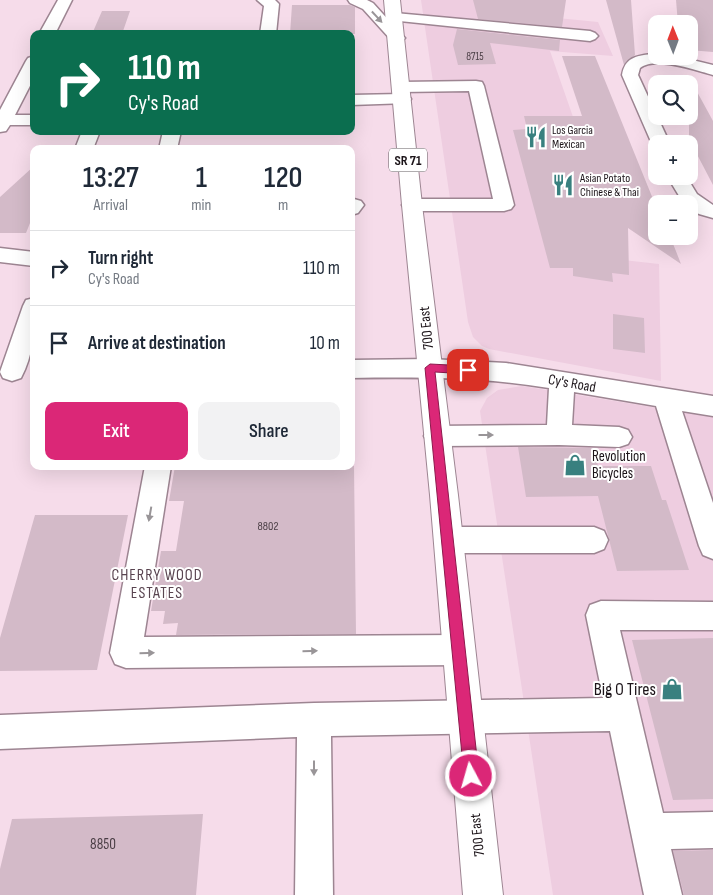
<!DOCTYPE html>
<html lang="en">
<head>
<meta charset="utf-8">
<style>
  :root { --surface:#fff; --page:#f2f2f3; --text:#1f2937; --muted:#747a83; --line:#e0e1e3; --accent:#db2777 }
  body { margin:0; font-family:"Sofia Sans Condensed",sans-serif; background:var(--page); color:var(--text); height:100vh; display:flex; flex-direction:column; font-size:19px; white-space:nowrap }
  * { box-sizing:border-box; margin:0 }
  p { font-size:16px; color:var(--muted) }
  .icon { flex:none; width:28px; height:28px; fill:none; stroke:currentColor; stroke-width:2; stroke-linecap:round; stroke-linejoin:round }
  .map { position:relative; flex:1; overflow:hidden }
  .details { position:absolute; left:30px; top:145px; width:325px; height:325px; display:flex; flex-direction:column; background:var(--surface); border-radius:10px; box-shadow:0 5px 20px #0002 }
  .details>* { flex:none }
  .banner { position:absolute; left:30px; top:30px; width:325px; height:105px; border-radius:10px; box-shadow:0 5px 20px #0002; background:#0b6e4f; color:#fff; overflow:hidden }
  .needle { width:32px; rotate:359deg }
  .tools { position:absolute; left:648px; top:15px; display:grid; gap:10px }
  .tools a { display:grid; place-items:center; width:50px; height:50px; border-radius:10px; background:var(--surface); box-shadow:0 5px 20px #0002; font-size:25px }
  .pin { position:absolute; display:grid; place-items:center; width:42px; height:42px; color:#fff; margin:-21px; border-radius:10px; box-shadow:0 2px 8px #0006 }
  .me { position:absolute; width:55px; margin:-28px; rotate:354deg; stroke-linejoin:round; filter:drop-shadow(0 0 4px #0008) }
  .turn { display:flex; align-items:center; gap:18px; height:105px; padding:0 15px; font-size:22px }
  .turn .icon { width:65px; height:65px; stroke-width:2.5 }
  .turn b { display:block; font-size:35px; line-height:42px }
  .eta { display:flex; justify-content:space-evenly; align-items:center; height:85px; text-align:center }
  .eta b { font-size:30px; font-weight:600; line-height:35px }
  .primary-button { display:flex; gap:10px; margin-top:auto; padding:10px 15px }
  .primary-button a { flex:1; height:58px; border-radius:10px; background:var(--accent); color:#fff; font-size:20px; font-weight:600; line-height:58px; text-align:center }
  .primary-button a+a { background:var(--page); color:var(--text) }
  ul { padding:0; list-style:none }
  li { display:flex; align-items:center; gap:15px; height:75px; padding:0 15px; border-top:1px solid var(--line) }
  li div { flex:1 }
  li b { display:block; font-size:19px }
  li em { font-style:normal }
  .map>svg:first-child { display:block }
  .built { fill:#eecde0 }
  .building { fill:#d3bac8 }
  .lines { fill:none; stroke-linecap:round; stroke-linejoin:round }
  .minor-casing { stroke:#9d8592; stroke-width:3 }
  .major-casing { stroke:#9d8592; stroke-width:2 }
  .minor { fill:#fff; fill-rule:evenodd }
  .major { fill:#fff; fill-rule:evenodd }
  .oneway { fill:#999598 }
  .route { fill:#db2777; stroke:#8e194d }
  .labels { text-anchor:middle; stroke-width:4; stroke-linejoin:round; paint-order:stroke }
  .far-number-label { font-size:11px; fill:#4a3e45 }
  .far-poi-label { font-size:12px; fill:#1c1419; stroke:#fff; text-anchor:start }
  .number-label { font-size:12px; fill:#4a3e45 }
  .shield { fill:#fff; stroke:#605a5e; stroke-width:1 }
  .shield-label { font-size:14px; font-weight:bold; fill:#1c1419 }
  .street-label { font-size:15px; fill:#1c1419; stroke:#fff }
  .poi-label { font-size:15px; fill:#1c1419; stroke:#fff; text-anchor:start }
  .near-number-label { font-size:15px; fill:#4a3e45 }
  .neighbourhood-label { font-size:16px; letter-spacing:1px; fill:#594450; stroke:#fff }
  .near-poi-label { font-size:18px; fill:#1c1419; stroke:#fff; text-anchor:end }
</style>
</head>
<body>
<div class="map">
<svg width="713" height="895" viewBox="0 0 713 895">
  <rect width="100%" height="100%" fill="#f6dcea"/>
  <path class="built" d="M 421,0 L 513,0 L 517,14 L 598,22 L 613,56 L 550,51 L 623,260 L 659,264 L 661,381 L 489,349 L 482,346 L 473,337 L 468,322 Z
    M 522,386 L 713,417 L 713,895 L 553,895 L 480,411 L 487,398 L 498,390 Z"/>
  <path class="building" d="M 473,0 L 566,0 L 562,27 L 478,19 Z
    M 606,0 L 631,0 L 635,55 L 624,65 Z
    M 676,0 L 713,0 L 713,52 L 689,50 L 689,24 L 678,24 Z
    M 292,5 L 350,5 L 355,7 L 355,34 L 290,34 Z
    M 102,11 L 130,11 L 122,34 L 92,34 Z
    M 457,29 L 560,40 L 559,51 L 490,43 L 496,64 L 458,65 L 453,45 Z
    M 562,56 L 595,56 L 655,204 L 657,204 L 656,236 L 670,236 L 681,264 L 628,228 L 629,275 L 612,273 L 613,282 L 573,276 L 573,268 L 550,268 L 513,130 L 527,129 L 524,116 L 582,116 Z
    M 689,77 L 713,121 L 713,185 L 689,139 Z
    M 34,166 L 34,213 L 26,233 L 0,233 L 0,197 Z
    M 613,314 L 644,318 L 645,353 L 613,349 Z
    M 518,447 L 594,448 L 598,466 L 651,466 L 662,500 L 666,500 L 689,570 L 617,571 L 598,496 L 526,497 Z
    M 175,466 L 354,466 L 356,634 L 176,635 L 178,623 L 163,624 L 165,611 L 151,611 L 161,551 L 176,551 L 184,501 L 169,501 Z
    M 35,515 L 128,515 L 97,670 L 0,671 L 0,638 Z
    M 713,638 L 713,799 L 673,800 L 632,640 Z
    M 203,814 L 196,895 L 0,895 L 0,869 L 12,819 Z
    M 713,850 L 713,895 L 684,895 L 673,851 Z"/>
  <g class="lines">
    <g class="minor-casing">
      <path id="minor" d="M 58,0 L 72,0 L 55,34 L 39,34 Z
        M 257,0 L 275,0 L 279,4 L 276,34 L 260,34 L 264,6 Z
        M 348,0 L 367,0 L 373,3 L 402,35 L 405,38 L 402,41 L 392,41 L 363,9 L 350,3 Z
        M 395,13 L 590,31 L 595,33 L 598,36 L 595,39 L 590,41 L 390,20 L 388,17 L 390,14 Z
        M 651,54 L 656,54 L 656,56 L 676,56 L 713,65 L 713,75 C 695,70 656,56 640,68 L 638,75 L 670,144 L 656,144 L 656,148 L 652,144 L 622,75 C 625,58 635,56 651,54 Z
        M 34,56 L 34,78 L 15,115 L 34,115 L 34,125 L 10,125 L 6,131 L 0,132 L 0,110 L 26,61 L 28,58 Z
        M 476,81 L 482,82 L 484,86 L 514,205 L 511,209 L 504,211 L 412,211 L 405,209 L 402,205 L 405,201 L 412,199 L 493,199 L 469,91 L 401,92 L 395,91 L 393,87 L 395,83 L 401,82 Z
        M 402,94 L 408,95 L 411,99 L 408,103 L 351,105 L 351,95 Z
        M 82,131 L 100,131 L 93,149 L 75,149 Z
        M 163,131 L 181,131 L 177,149 L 159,149 Z
        M 667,176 L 686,176 L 697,194 L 713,205 L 713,218 L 699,214 L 689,208 L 689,204 L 684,204 Z
        M 354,199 L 361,201 L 364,205 L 358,213 L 351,215 L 351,200 Z
        M 0,248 L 34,252 L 34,266 L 0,262 Z
        M 34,298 C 34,327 35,352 21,378 L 12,381 L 3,378 L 0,372 L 23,306 L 26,300 Z
        M 430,359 L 506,363 L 713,396 L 713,416 L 682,411 L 713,503 L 713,559 L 703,555 L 699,546 L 656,406 L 574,392 L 572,425 L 619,427 L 628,430 L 632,437 L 628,444 L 619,447 L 559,445 L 437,446 L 428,443 L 424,436 L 428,429 L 437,426 L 547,425 L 549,388 C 483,377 418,377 351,378 L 351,360 Z
        M 145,466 L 171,466 L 144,637 L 458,635 L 469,639 L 474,650 L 469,661 L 458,665 L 126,668 L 115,664 L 110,653 Z
        M 449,527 L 594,527 L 604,531 L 608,540 L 604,549 L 594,553 L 449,553 L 439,549 L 435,540 L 439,531 Z
        M 601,601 L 713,602 L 713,630 L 620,630 L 663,813 L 713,812 L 713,848 L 671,849 L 682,895 L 644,895 L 610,731 L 331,736 L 333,895 L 295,895 L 297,737 L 0,749 L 0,715 L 314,703 L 603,698 L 586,615 L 590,605 Z"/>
    </g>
    <g class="major-casing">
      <path id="major" d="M 384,0 L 400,0 L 422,205 L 458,495 L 503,895 L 463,895 L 430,495 L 402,205 Z"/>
    </g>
    <use href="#minor" class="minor"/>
    <use href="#major" class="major"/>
  </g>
  <defs><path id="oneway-solid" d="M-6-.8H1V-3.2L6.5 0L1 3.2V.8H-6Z" transform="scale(1.25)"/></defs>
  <g class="oneway">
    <use href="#oneway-solid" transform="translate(377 17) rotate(47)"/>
    <use href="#oneway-solid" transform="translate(486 435)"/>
    <use href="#oneway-solid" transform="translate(150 514) rotate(100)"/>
    <use href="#oneway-solid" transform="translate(310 651) rotate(-1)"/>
    <use href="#oneway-solid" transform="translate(147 653) rotate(-1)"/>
    <use href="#oneway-solid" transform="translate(314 768) rotate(90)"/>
  </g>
  <path class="route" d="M 430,364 L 468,366 L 473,370 L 468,374 L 435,372 L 479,776 L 476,781 L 471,783 L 466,781 L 464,776 L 425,368 Z"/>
  <defs>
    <g id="restaurant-bare" transform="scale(1.725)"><path d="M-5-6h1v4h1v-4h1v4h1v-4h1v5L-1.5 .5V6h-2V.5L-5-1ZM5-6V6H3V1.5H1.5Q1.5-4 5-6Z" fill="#38807f" stroke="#fff" stroke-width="2.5" paint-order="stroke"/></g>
    <g id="shop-bare" transform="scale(1.725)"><path d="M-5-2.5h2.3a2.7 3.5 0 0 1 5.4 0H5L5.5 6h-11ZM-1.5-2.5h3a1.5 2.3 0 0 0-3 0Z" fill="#38807f" stroke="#fff" stroke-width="2.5" paint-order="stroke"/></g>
  </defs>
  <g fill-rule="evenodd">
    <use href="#restaurant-bare" x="536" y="137"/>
    <use href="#restaurant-bare" x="563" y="185"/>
    <use href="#shop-bare" x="575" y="465"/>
    <use href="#shop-bare" x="672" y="689"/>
  </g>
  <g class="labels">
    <g class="far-number-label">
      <text x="475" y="60">8715</text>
    </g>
    <g class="far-poi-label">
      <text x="552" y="134">Los Garcia<tspan x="552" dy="14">Mexican</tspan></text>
      <text x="580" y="182">Asian Potato<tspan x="580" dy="14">Chinese &amp; Thai</tspan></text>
    </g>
    <g class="number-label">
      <text x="268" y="530">8802</text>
    </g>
    <rect class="shield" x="389" y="148.5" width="38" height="23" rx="4"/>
    <g class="shield-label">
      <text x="408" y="165">SR 71</text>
    </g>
    <g class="street-label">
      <text transform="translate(426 328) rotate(-96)" y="5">700 East</text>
      <text transform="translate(572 383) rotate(10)" y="5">Cy's Road</text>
      <text transform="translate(477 835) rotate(-96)" y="5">700 East</text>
    </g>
    <g class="poi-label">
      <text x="592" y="461">Revolution<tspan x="592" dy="17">Bicycles</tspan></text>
    </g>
    <g class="near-number-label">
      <text x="103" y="849">8850</text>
    </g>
    <g class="neighbourhood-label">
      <text x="157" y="580">CHERRY WOOD<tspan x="157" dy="18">ESTATES</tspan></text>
    </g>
    <g class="near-poi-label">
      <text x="656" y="695">Big O Tires</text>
    </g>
  </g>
</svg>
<div class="tools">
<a><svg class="needle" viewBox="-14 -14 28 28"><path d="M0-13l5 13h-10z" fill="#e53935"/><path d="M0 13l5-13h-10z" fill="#747a83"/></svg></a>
<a><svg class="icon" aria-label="search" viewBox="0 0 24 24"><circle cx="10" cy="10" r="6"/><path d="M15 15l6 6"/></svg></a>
<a>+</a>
<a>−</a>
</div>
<div class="pin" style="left:468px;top:370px;background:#d93025"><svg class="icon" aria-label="arrive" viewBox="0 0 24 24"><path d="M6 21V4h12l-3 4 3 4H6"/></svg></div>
<svg class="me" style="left:471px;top:776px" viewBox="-20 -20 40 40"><circle r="17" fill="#db2777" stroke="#fff" stroke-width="3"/><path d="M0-11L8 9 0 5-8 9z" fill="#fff"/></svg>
<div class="banner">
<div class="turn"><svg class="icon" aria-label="right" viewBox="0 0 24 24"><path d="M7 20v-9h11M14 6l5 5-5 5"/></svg><div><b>110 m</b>Cy's Road</div></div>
</div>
<section class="details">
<div class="eta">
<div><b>13:27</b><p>Arrival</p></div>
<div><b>1</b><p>min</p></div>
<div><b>120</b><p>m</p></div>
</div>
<ul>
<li><svg class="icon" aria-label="right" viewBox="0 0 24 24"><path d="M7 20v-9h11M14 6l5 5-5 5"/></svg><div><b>Turn right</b><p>Cy's Road</p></div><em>110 m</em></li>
<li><svg class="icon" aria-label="arrive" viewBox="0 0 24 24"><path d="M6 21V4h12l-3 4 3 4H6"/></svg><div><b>Arrive at destination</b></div><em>10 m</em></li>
</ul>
<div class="primary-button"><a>Exit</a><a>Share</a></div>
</section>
</div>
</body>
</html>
